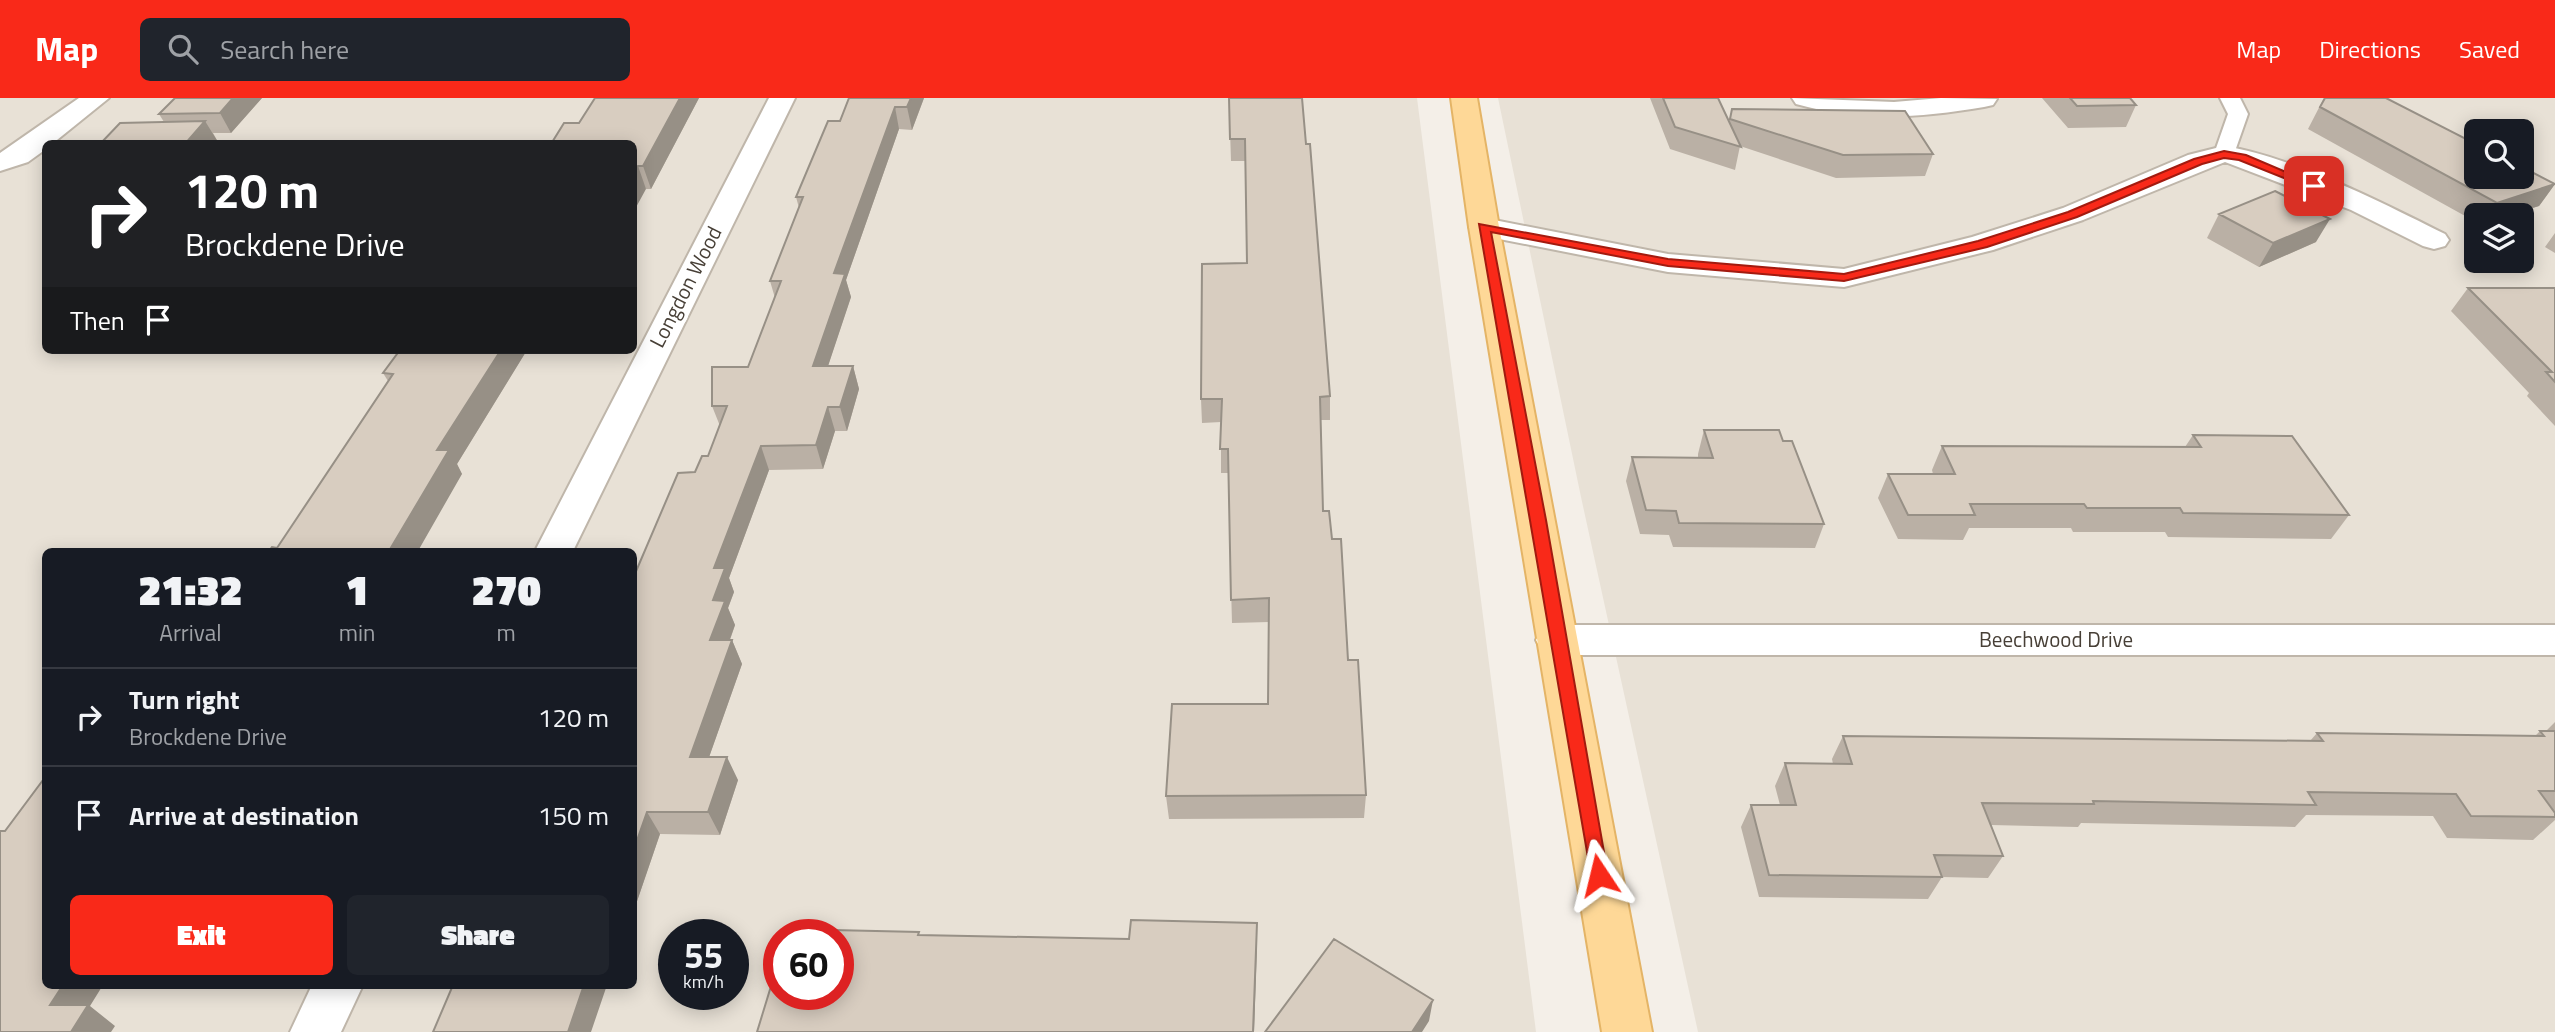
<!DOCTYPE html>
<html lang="en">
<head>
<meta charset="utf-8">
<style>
  :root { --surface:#171b24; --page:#20242c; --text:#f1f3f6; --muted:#9ea1a6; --line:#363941; --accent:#f92919 }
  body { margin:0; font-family:"Titillium Web",sans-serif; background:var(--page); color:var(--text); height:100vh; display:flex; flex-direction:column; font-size:26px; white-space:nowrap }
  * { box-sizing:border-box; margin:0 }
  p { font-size:23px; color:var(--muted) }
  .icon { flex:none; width:38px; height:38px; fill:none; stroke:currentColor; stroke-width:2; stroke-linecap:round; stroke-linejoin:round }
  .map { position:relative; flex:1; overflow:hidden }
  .side { position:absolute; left:42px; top:450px; width:595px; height:441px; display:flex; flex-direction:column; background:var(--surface); border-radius:10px; box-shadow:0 4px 18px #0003 }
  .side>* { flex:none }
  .top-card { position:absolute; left:42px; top:42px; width:595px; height:214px; border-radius:10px; box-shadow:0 4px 18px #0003; background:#202124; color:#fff; overflow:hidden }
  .controls { position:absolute; left:2464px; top:21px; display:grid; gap:14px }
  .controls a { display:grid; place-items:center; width:70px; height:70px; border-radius:10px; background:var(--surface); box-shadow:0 4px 18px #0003; font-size:35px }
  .speed { position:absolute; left:658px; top:821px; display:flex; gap:14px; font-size:35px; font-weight:700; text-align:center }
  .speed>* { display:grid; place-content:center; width:91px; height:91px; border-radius:50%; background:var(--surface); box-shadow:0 4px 18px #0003; line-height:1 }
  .speed small { font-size:18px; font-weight:400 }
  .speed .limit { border:10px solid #d22; background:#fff; color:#111 }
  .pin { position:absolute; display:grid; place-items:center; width:60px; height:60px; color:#fff; margin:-30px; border-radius:14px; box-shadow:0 4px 10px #0006 }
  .me { position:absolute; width:77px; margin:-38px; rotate:350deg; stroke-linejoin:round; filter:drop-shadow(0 0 5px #0008) }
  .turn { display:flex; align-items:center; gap:24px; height:147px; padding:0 28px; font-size:32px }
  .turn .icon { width:91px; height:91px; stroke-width:2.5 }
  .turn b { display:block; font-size:49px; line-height:60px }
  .then { display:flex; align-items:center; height:66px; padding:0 28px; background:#0003; gap:14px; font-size:26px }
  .eta { display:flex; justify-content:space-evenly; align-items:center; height:119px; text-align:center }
  .eta b { font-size:42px; font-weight:800; line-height:49px }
  .button { display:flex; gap:14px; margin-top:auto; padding:14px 28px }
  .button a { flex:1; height:80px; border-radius:10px; background:var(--accent); color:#fff; font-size:28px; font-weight:800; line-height:80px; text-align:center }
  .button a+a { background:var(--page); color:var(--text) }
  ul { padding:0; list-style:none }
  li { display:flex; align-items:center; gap:21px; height:98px; padding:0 28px; border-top:2px solid var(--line) }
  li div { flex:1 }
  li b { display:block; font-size:26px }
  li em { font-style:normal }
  header { display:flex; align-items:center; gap:42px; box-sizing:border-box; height:98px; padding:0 35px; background:var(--accent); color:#fff }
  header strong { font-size:33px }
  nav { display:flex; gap:38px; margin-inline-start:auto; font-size:24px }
  .search { width:490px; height:63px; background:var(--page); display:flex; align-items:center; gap:18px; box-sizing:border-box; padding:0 24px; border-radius:10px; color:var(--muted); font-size:26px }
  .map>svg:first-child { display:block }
  .residential { fill:#e8e1d6; fill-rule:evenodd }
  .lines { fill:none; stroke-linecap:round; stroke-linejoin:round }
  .service-casing { stroke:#bfb6aa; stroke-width:4 }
  .minor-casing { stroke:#bfb6aa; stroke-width:4 }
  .primary-casing { stroke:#e4b466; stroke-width:4 }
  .service { fill:#fff; fill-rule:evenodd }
  .minor { fill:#fff; fill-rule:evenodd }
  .primary { fill:#fed897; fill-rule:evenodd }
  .wall { fill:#bab0a5 }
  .shaded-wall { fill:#979086 }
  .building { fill:#d8cdc0; stroke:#979086; stroke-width:2 }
  .route { fill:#f92919; stroke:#a21b10; stroke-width:2 }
  .labels { text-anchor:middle; stroke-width:7; stroke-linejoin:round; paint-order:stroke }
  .street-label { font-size:21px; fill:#473f36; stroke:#fff }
</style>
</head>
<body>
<header>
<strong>Map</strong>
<div class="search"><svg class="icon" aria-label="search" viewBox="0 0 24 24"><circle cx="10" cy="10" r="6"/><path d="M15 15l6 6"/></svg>Search here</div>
<nav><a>Map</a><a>Directions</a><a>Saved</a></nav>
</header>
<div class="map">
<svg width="2555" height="934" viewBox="0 0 2555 934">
  <rect width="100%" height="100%" fill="#f4efe8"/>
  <path class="residential" d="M 0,0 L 1417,0 L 1536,934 L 0,934 ZM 46,46 L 634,46 L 634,252 L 46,252 ZM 46,453 L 634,453 L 634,887 L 46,887 ZM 674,836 L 733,836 L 733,896 L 674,896 ZM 779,836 L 838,836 L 838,896 L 779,896 Z
    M 1498,0 L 2555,0 L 2555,934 L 1698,934 L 1581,399 ZM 2476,33 L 2522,33 L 2522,79 L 2476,79 ZM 2476,117 L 2522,117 L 2522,163 L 2476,163 Z"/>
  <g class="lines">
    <g class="service-casing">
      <path id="service" d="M 2220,0 L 2240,0 L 2248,16 L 2234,56 L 2224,62 L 2214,56 L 2228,16 Z"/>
    </g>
    <g class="minor-casing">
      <path id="minor" d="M 79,0 L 109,0 L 52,46 L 46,46 L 46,51 L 28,64 L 0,73 L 0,55 Z
        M 769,0 L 795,0 L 573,453 L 535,453 Z
        M 1792,0 L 1894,4 L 1941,0 L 1997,1 L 1993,7 L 1984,9 C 1919,20 1860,24 1796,6 Z
        M 2224,48 C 2293,59 2381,104 2445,136 L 2449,142 L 2445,148 L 2434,151 L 2423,148 L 2351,112 L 2225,64 L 2083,122 L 1993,152 L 1844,189 L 1668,174 L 1484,138 L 1474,135 L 1469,129 L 1474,123 L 1484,120 L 1668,156 L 1844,171 L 1972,139 L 2063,110 L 2188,57 Z
        M 1556,527 L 2555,527 L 2555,557 L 1556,557 L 1542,553 L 1536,542 L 1542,531 Z
        M 312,887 L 363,887 L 341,934 L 290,934 Z"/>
    </g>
    <g class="primary-casing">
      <path id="primary" d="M 1451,0 L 1477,0 L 1499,129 L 1652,934 L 1602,934 L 1469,129 Z"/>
    </g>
    <use href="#service" class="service"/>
    <use href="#minor" class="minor"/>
    <use href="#primary" class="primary"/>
  </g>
  <path class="wall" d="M 175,0 L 262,0 L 231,35 L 213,35 L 218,44 L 216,46 L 100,46 L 164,24 L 159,16 Z
    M 595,0 L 699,0 L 651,91 L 646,91 L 579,25 Z
    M 924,0 L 912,32 L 899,31 L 846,182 L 851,199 L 828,268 L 853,268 L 859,291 L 847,333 L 835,333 L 823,371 L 769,372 L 729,480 L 734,494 L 728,510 L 735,527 L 730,542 L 732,542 L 742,566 L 709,659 L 738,682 L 720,737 L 660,736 L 634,812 L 695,374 L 708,358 L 720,328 L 712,308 L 748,269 L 775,200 L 770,183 L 799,110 L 796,99 L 840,23 Z
    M 1229,0 L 1302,0 L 1330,298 L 1330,322 L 1321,322 L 1323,413 L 1332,441 L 1348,562 L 1366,697 L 1364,720 L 1169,721 L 1166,698 L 1268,606 L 1269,524 L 1232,525 L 1228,375 L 1221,375 L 1221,324 L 1202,325 L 1201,301 L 1247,165 L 1245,63 L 1231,63 Z
    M 1650,0 L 1718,0 L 1729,23 L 1732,11 L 1933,56 L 1925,78 L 1836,80 L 1740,48 L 1735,72 L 1670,51 Z
    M 2042,0 L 2130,0 L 2136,7 L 2126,29 L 2068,30 Z
    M 2324,0 L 2386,0 L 2555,86 L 2539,108 L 2510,117 L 2476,117 L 2476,124 L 2308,31 Z
    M 2219,116 L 2316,144 L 2259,169 L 2207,140 Z
    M 2555,135 L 2555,155 L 2545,149 Z
    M 2468,190 L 2555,190 L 2555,328 L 2527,298 L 2529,295 L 2451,213 Z
    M 400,252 L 538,252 L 527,252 L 457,366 L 462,376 L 277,450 L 388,283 L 383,275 Z
    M 1704,332 L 1783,343 L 1824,426 L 1815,450 L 1673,449 L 1669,437 L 1640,436 L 1626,383 L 1632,359 L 1698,359 L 1698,356 Z
    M 2193,337 L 2349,417 L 2331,441 L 2168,439 L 2165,434 L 2073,434 L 2071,430 L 1969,430 L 1963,442 L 1898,441 L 1878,400 L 1888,376 L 1933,376 L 1932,372 L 1942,348 L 2185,349 Z
    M 2555,624 L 2555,722 L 2533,742 L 2447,740 L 2433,718 L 2306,717 L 2295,729 L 2081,725 L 2078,729 L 1991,727 L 2003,758 L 1988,780 L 1942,779 L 1928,801 L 1759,799 L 1741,729 L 1751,707 L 1780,707 L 1775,688 L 1785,665 L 1833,666 L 1832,661 L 1843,638 L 2310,643 L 2317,635 L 2535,638 L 2540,633 L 2546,633 Z"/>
  <path class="shaded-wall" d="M 233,0 L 262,0 L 231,35 L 220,15 Z
    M 680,0 L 699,0 L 651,91 L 643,68 Z
    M 911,0 L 924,0 L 912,32 L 907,9 Z
    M 895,9 L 899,31 L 846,182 L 851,199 L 820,292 L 813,268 L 834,175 Z
    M 205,23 L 218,44 L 216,46 L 185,46 Z
    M 638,68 L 646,91 L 634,113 L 634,75 Z
    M 2555,86 L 2539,108 L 2510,117 L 2488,117 L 2497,105 Z
    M 2330,121 L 2316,144 L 2259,169 L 2273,145 Z
    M 501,252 L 527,252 L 457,366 L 462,376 L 418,453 L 389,453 L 437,352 Z
    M 853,268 L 859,291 L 847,333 L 840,309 Z
    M 828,309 L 835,333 L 823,371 L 816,347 Z
    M 761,348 L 769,372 L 729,480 L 734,494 L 728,510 L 735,527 L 721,566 L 710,542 L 714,470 Z
    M 732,542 L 742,566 L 701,682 L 690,659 Z
    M 727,659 L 738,682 L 720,737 L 708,714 Z
    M 647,714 L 660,736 L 634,812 L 634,751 Z
    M 1257,825 L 1257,847 L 1254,934 L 1253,934 Z
    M 63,887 L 103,887 L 90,908 L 115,928 L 111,934 L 71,934 L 50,907 Z
    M 584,887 L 607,887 L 591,934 L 568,934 Z
    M 1433,902 L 1429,923 L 1422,934 L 1412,934 Z"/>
  <path class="building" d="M 175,0 L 233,0 L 220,15 L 159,16 Z
    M 595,0 L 680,0 L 643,68 L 638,68 L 634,75 L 634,46 L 551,46 L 564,25 L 579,25 Z
    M 849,0 L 911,0 L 907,9 L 895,9 L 834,175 L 845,176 L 813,268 L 853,268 L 840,309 L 828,309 L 816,347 L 761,348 L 714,470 L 725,470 L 713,502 L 725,503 L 710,542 L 732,542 L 690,659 L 727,659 L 708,714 L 647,714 L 634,751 L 634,478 L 678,375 L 695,374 L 702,358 L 708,358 L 727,308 L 712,308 L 712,269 L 748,269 L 781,183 L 770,183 L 803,99 L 796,99 L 828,23 L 840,23 Z
    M 1229,0 L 1302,0 L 1306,46 L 1310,46 L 1330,298 L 1320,299 L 1323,413 L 1329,413 L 1332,441 L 1341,441 L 1348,562 L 1358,562 L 1366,697 L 1166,698 L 1172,606 L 1268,606 L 1269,500 L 1231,502 L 1228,351 L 1220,351 L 1222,301 L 1201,301 L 1202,166 L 1247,165 L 1245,41 L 1230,41 Z
    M 1663,0 L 1718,0 L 1741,49 L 1675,29 Z
    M 2070,0 L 2130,0 L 2136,7 L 2077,8 Z
    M 2325,0 L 2386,0 L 2476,46 L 2476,79 L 2522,79 L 2522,69 L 2555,86 L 2497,105 L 2320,9 Z
    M 1732,11 L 1905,13 L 1933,56 L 1843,57 L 1730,21 Z
    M 205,23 L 185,46 L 100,46 L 120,25 Z
    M 2275,93 L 2330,121 L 2273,145 L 2219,116 Z
    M 2468,190 L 2555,190 L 2555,284 L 2546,274 L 2552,274 Z
    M 400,252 L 501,252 L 437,352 L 449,352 L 389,453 L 269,453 L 272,449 L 277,450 L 393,276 L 383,275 Z
    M 1704,332 L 1779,332 L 1783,343 L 1792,343 L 1824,426 L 1679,425 L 1676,413 L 1646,412 L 1632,359 L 1713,360 Z
    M 2193,337 L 2292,338 L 2349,417 L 2183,415 L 2180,410 L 2087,410 L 2084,406 L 1970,406 L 1975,417 L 1908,417 L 1888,376 L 1955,376 L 1942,348 L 2201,349 Z
    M 2540,633 L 2555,633 L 2555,693 L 2539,693 L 2555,715 L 2555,719 L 2471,718 L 2456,696 L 2308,694 L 2316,707 L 2093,703 L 2094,706 L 1982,705 L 2003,758 L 1934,757 L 1942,779 L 1769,777 L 1751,707 L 1796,707 L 1785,665 L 1852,666 L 1843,638 L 2323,643 L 2317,635 L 2544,638 Z
    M 46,678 L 46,887 L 63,887 L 50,907 L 88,907 L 71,934 L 0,934 L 0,733 L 5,733 Z
    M 1131,822 L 1257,825 L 1253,934 L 757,934 L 779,862 L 779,896 L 838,896 L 838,836 L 786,836 L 788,831 L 919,834 L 918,837 L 1129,841 Z
    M 1334,841 L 1433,902 L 1412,934 L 1265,934 Z
    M 453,887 L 584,887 L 568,934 L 433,934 Z"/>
  <path class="route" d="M 2224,53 L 2246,57 L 2319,88 L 2309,90 L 2239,62 L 2224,60 L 2202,66 L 2077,119 L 1987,149 L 1844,183 L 1668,168 L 1491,134 L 1546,422 L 1608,777 L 1605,783 L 1599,785 L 1592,783 L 1479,126 L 1668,161 L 1844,176 L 1978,143 L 2068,114 L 2194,61 Z"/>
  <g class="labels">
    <g class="street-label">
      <text transform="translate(686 189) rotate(-63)" y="7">Longdon Wood</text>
      <text x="2056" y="549">Beechwood Drive</text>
    </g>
  </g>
</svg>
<div class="controls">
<a><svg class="icon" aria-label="search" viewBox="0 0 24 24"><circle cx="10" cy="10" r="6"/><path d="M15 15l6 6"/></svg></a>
<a><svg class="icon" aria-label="layers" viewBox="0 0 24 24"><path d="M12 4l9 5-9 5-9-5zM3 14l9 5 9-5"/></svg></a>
</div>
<div class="speed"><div>55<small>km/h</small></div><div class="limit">60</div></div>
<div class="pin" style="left:2314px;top:88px;background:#d93025"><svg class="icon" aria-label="arrive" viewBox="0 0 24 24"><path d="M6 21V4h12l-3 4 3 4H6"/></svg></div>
<svg class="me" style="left:1599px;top:777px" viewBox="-20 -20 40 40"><path d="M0-17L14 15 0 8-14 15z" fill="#f92919" stroke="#fff" stroke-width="4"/></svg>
<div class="top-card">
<div class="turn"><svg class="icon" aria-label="right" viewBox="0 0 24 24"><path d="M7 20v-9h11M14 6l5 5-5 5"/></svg><div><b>120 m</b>Brockdene Drive</div></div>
<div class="then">Then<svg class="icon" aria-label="arrive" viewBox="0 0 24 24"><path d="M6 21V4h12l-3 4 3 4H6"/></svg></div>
</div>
<section class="side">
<div class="eta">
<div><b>21:32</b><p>Arrival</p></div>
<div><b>1</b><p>min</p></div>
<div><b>270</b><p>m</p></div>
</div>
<ul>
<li><svg class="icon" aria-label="right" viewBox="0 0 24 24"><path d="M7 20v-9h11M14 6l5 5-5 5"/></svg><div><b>Turn right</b><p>Brockdene Drive</p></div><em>120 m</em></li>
<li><svg class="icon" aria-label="arrive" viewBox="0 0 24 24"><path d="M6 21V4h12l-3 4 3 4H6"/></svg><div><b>Arrive at destination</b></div><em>150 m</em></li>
</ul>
<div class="button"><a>Exit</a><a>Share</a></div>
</section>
</div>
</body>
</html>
